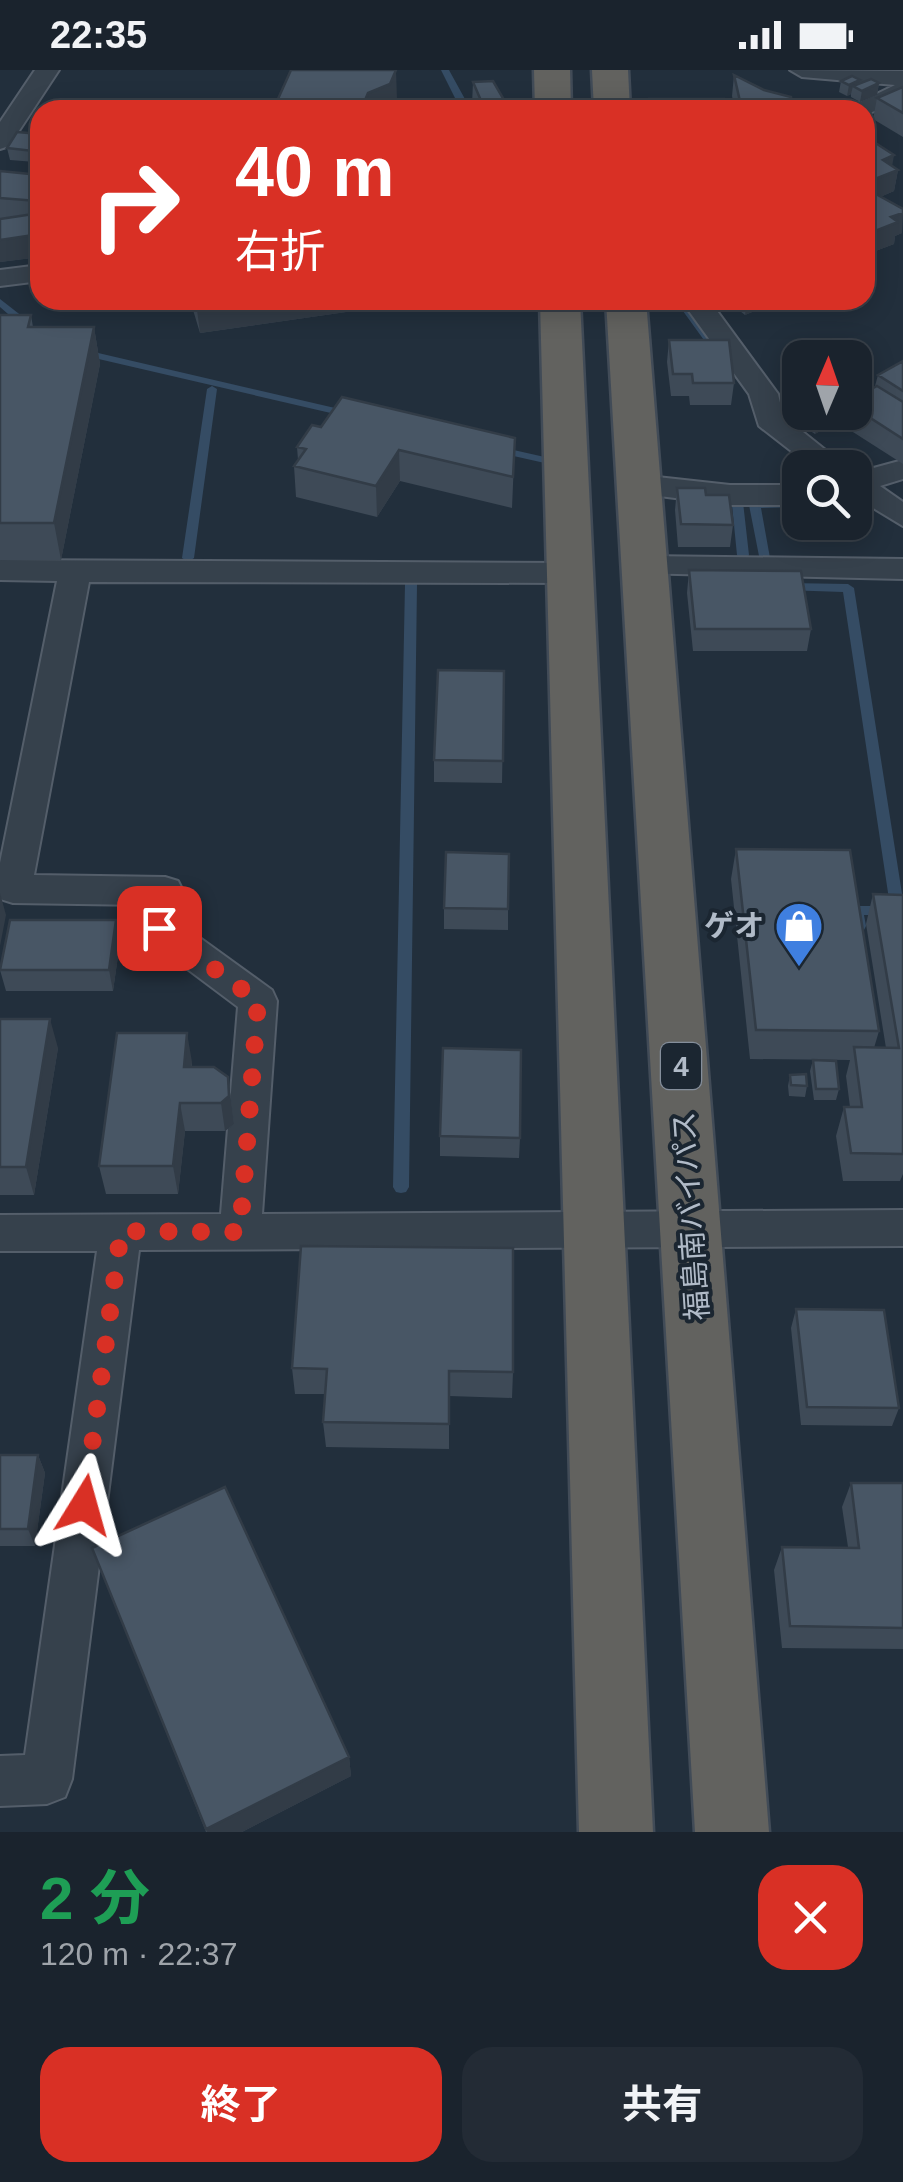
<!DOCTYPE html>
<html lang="ja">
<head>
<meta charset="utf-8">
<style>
  :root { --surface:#1a232d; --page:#232b35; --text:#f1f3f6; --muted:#9fa4aa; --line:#384049; --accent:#d93025 }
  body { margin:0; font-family:Helvetica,"Noto Sans JP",sans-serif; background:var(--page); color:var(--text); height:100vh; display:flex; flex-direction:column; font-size:38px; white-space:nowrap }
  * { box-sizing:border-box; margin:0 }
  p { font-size:32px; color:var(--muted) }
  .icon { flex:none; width:55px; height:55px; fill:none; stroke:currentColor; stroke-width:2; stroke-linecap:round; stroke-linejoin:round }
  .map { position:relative; height:1762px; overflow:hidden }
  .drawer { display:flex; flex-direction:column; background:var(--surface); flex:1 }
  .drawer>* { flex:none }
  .guide { position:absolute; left:30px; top:30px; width:845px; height:210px; border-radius:30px; box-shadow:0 5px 25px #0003,0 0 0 2px var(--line); background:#d93025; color:#fff; overflow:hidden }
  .needle { width:65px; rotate:2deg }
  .tools { position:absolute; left:782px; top:270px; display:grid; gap:20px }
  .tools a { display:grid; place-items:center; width:90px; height:90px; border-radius:20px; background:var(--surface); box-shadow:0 5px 25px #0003,0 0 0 2px var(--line); font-size:50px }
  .pin { position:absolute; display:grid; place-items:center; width:85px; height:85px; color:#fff; margin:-42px; border-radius:20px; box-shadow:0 5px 15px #0006 }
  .me { position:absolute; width:110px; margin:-55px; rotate:8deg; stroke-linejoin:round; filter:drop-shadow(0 0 8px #0008) }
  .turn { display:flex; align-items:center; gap:35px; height:210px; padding:0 40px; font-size:45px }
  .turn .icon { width:130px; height:130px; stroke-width:2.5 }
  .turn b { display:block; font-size:70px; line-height:85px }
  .round { display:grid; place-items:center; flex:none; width:105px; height:105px; border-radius:30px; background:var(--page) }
  .head { display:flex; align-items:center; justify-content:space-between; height:170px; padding:0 40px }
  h1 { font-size:60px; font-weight:700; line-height:75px; color:#1e9e55 }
  .primary-button { display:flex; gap:20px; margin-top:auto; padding:20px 40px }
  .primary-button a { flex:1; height:115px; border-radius:30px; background:var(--accent); color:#fff; font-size:40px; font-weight:700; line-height:115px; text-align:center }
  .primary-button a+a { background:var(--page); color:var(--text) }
  .status { display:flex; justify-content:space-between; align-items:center; height:70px; padding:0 50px; background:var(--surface); direction:ltr }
  .status svg { height:28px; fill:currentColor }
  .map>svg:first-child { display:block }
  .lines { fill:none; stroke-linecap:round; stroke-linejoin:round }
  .stream { fill:#354c64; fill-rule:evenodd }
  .minor-casing { stroke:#545e6a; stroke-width:4 }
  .trunk-casing { stroke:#414b57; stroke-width:5 }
  .minor { fill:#36414c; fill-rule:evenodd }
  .trunk { fill:#62625f; fill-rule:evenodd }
  .wall { fill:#3e4a57 }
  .shaded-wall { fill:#323c47 }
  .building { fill:#485665; stroke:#323c47; stroke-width:2.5 }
  .route { stroke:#d93025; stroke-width:18; stroke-dasharray:0 32.4 }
  .labels { text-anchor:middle; stroke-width:8; stroke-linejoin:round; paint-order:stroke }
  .shield { fill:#1b2631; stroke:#848e9b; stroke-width:2.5 }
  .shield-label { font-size:28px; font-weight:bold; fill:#b1bbc8 }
  .poi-label { font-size:30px; font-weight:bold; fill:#b1bbc8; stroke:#1b2631; text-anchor:end }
  .street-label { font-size:30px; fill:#b1bbc8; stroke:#1b2631 }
</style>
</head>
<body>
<div class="status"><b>22:35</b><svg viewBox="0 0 49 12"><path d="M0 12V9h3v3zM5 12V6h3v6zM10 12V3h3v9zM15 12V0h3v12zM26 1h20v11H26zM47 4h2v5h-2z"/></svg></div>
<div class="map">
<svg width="903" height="1762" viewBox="0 0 903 1762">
  <rect width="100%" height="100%" fill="#222f3c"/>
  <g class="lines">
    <path class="stream" d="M 441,0 L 449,0 L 471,40 L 461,40 Z
      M 0,229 L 32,254 L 32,258 L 24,258 L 0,237 Z
      M 675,230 L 685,230 L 723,282 L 722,284 L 714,284 Z
      M 81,279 L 348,341 L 353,344 L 348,347 L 77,284 L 76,282 Z
      M 212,316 L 217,319 L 194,488 L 188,492 L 182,488 L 207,319 Z
      M 500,377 L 558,390 L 564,393 L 558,396 L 496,382 L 496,378 Z
      M 721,427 L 737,428 L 743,432 L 749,485 L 747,488 L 739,488 L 737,485 L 732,435 L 717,434 L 717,428 Z
      M 800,429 L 800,437 L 761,438 L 770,488 L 768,491 L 760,491 L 749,435 L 751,432 Z
      M 411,510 L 417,514 L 409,1117 L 406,1122 L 401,1123 L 396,1122 L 393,1117 L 405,514 Z
      M 788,513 L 848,514 L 854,518 L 903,830 L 903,845 L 864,845 L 866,856 L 864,860 L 854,860 C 851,854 849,843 852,836 L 890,836 L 843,522 L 784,520 L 782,517 L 784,514 Z"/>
    <g class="minor-casing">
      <path id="minor" d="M 35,0 L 59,0 L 9,76 L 0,79 L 0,52 Z
        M 790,0 L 903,1 L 903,29 L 865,45 L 865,40 L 844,40 L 895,15 L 802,7 Z
        M 40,195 L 40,211 L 0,216 L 0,200 Z
        M 681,230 L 709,230 L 778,324 L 783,346 L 848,398 L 813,398 L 759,356 L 749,324 Z
        M 903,390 L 903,409 L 880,416 L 903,432 L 903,456 L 855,427 L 855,403 Z
        M 639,405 L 730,415 L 800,415 L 800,435 L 730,435 L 628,422 L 624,415 L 628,408 Z
        M 645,486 L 903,489 L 903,509 L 634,503 L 629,496 L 634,489 Z
        M 0,490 L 569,493 L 580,496 L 585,503 L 580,510 L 569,513 L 89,512 L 34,805 L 165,807 L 178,811 L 183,821 L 178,852 L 272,920 L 277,931 L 262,1144 L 903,1140 L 903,1176 L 139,1180 L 72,1709 L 65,1727 L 47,1734 L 0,1736 L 0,1686 L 25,1685 L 97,1181 L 0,1181 L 0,1145 L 221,1144 L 238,937 L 146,868 L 140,858 L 144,835 L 13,833 L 0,829 L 0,793 L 57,511 L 0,510 Z"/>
    </g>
    <g class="trunk-casing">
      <path id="trunk" d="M 534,0 L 570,0 L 571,40 L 535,40 Z
        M 592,0 L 628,0 L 630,40 L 594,40 Z
        M 540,230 L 580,230 L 653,1762 L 579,1762 Z
        M 606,230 L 646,230 L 769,1762 L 695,1762 Z"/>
    </g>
    <use href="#minor" class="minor"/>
    <use href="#trunk" class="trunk"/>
  </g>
  <path class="wall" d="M 734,5 L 764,20 L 792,40 L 735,40 L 732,26 Z
    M 841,11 L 879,13 L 877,25 L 860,32 L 851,27 L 851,24 L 847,26 L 839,22 Z
    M 473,12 L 518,40 L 475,40 L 472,34 Z
    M 903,17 L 903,67 L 873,49 L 877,28 Z
    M 40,64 L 40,83 L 35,92 L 10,90 L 7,78 Z
    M 865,76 L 898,100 L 894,121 L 880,127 L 902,163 L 895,166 L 894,174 L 865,185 Z
    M 0,101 L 40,105 L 40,187 L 0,192 Z
    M 190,230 L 374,230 L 374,238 L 200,263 Z
    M 726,230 L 781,230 L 745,245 Z
    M 0,245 L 31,245 L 33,257 L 94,257 L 100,294 L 61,490 L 0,490 Z
    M 669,270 L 734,313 L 731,335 L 690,335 L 689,326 L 671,326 L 667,292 Z
    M 903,291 L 903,394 L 842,355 L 843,348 L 815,364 L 785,345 L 787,333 L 800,326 L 800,342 L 855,342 L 855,328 L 875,316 L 878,305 Z
    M 321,357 L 515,368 L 512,438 L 400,411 L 377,447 L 296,427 L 294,396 L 298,390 L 297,377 Z
    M 677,418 L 706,425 L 733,455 L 730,477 L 678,477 L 675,440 Z
    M 689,500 L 811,559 L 807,581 L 693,581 L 687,523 Z
    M 504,601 L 502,713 L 434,712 L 434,690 Z
    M 736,779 L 879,961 L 874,978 L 886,978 L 866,854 L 873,824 L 903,825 L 903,1104 L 900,1111 L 843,1111 L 836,1066 L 844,1037 L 850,1037 L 846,1006 L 850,990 L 750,989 L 731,809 Z
    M 444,838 L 508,839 L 508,860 L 444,859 Z
    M 120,872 L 113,921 L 6,921 L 0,900 Z
    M 0,949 L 58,978 L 34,1125 L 0,1125 Z
    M 813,990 L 839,1019 L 836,1030 L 814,1030 L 810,1001 Z
    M 192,992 L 192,997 L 228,1007 L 234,1054 L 225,1061 L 185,1061 L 178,1124 L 106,1124 L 99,1096 Z
    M 790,1005 L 807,1016 L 805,1027 L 789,1026 L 788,1016 Z
    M 440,1066 L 520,1068 L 519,1088 L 440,1086 Z
    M 796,1239 L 899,1338 L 892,1356 L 801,1355 L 791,1258 Z
    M 292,1298 L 513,1302 L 512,1328 L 449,1326 L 449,1379 L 326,1377 L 323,1352 L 325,1324 L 295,1324 Z
    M 0,1385 L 38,1385 L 45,1403 L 35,1476 L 0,1476 Z
    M 851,1413 L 903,1413 L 903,1579 L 782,1578 L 774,1500 L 782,1477 L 848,1477 L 842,1437 Z
    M 92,1478 L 349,1687 L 351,1706 L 242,1762 L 206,1762 Z"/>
  <path class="shaded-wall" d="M 396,0 L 397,29 L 392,40 L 361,40 L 368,23 Z
    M 860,10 L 858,19 L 853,16 L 851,24 L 847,26 L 849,15 Z
    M 879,13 L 877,25 L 860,32 L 862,21 Z
    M 40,68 L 40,83 L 35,92 L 33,81 Z
    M 894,85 L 891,103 L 898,100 L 894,121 L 871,131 L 875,109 L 883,90 Z
    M 903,143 L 902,163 L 895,166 L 894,174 L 865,185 L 865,165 L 891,147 Z
    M 40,164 L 40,187 L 0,192 L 0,170 Z
    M 212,230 L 374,230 L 374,238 L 200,263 L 196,232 Z
    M 747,230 L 781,230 L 745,245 Z
    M 94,257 L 100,294 L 61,490 L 54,453 Z
    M 835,342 L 844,342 L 843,348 L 815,364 L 817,352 Z
    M 399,380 L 400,411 L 377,447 L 376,416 Z
    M 0,823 L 6,845 L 0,876 Z
    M 116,850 L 120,872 L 113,921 L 109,900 Z
    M 50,949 L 58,978 L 34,1125 L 26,1097 Z
    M 187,963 L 192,992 L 189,1025 L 184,997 Z
    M 228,1007 L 234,1054 L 225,1061 L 221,1033 Z
    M 180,1033 L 185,1061 L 178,1124 L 173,1096 Z
    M 38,1385 L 45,1403 L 35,1476 L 28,1459 Z
    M 349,1687 L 351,1706 L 242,1762 L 207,1762 L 206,1759 Z"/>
  <path class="building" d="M 291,0 L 396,0 L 390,14 L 368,23 L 361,40 L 273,40 Z
    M 734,5 L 764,20 L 791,27 L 792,38 L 788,40 L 742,40 Z
    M 852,6 L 860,10 L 849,15 L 841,11 Z
    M 871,9 L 879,13 L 862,21 L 853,16 Z
    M 493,11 L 504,30 L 518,36 L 518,40 L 485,40 L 473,12 Z
    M 903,17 L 903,43 L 877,28 Z
    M 649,29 L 724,29 L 726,40 L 650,40 Z
    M 17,62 L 40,64 L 40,68 L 33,81 L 7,78 Z
    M 874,72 L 894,85 L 883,90 L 898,100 L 875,109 L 865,103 L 865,76 Z
    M 0,101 L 40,105 L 40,126 L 37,131 L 0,128 Z
    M 865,118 L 903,139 L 903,143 L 891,147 L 898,152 L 865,165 Z
    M 40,143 L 40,164 L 0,170 L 0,149 Z
    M 0,245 L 31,245 L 28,257 L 94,257 L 54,453 L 0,453 Z
    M 669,270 L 729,270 L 734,313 L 693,313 L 692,304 L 673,304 Z
    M 903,291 L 903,321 L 878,305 Z
    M 877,316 L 903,332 L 903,369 L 855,338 L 855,328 Z
    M 800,326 L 800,342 L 787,333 Z
    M 342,327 L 515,368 L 513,407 L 399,380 L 376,416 L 294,396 L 306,379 L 297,377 L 312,355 L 321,357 Z
    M 802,342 L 835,342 L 817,352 Z
    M 677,418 L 705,418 L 706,425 L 729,425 L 733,455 L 681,454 Z
    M 689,500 L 801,501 L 811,559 L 695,559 Z
    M 438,600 L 504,601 L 503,691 L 434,690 Z
    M 736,779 L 850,780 L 879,961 L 756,960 Z
    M 446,782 L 509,784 L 508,839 L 444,838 Z
    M 873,824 L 903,825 L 903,1084 L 851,1083 L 844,1037 L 862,1037 L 854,977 L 899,978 Z
    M 10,850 L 116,850 L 109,900 L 0,900 Z
    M 0,949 L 50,949 L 26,1097 L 0,1097 Z
    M 117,963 L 187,963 L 184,997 L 214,997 L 228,1007 L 229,1026 L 221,1033 L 180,1033 L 173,1096 L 99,1096 Z
    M 443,978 L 521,980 L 520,1068 L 440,1066 Z
    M 813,990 L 836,991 L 839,1019 L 816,1019 Z
    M 806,1004 L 807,1016 L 791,1015 L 790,1005 Z
    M 301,1176 L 513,1178 L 513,1302 L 449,1301 L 449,1354 L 323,1352 L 327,1299 L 292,1298 Z
    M 796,1239 L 884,1240 L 899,1338 L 807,1337 Z
    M 0,1385 L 38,1385 L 28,1459 L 0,1459 Z
    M 851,1413 L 903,1413 L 903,1558 L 790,1556 L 782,1477 L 859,1478 Z
    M 225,1417 L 349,1687 L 206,1759 L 92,1478 Z"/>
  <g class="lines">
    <path class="route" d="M 84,1435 L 121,1161 L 240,1162 L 258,931 L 159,858"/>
  </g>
  <defs>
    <g id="shop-pin" transform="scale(2.5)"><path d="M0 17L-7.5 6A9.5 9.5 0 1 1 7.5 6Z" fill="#3f7fe0" stroke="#1b2631"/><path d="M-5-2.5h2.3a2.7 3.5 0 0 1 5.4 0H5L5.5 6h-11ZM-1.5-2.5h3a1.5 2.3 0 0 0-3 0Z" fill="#fff"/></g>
  </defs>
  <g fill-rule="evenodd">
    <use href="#shop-pin" x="799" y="856"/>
  </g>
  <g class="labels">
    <rect class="shield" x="661" y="973" width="40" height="46" rx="8"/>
    <g class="shield-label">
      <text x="681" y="1006">4</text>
    </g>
    <g class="poi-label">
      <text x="764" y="866">ゲオ</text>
    </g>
    <g class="street-label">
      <text transform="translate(691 1146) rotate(-94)" y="10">福島南バイパス</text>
    </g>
  </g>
</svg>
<div class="tools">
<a><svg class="needle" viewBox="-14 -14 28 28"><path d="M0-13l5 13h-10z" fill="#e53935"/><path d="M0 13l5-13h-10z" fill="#9fa4aa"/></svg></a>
<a><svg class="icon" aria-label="search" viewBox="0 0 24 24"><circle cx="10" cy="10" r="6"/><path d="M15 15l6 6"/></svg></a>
</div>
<div class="pin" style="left:159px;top:858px;background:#d93025"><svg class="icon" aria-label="arrive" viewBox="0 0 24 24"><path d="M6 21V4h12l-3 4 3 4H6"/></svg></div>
<svg class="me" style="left:84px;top:1435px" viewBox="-20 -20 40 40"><path d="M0-17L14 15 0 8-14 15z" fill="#d93025" stroke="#fff" stroke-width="4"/></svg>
<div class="guide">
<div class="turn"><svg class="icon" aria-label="right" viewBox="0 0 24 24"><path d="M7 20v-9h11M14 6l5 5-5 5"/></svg><div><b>40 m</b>右折</div></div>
</div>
</div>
<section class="drawer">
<div class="head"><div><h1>2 分</h1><p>120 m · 22:37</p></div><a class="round" style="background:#d93025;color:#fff"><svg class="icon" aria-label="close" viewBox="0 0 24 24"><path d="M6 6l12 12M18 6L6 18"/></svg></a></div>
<div class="primary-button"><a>終了</a><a>共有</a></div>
</section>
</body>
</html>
